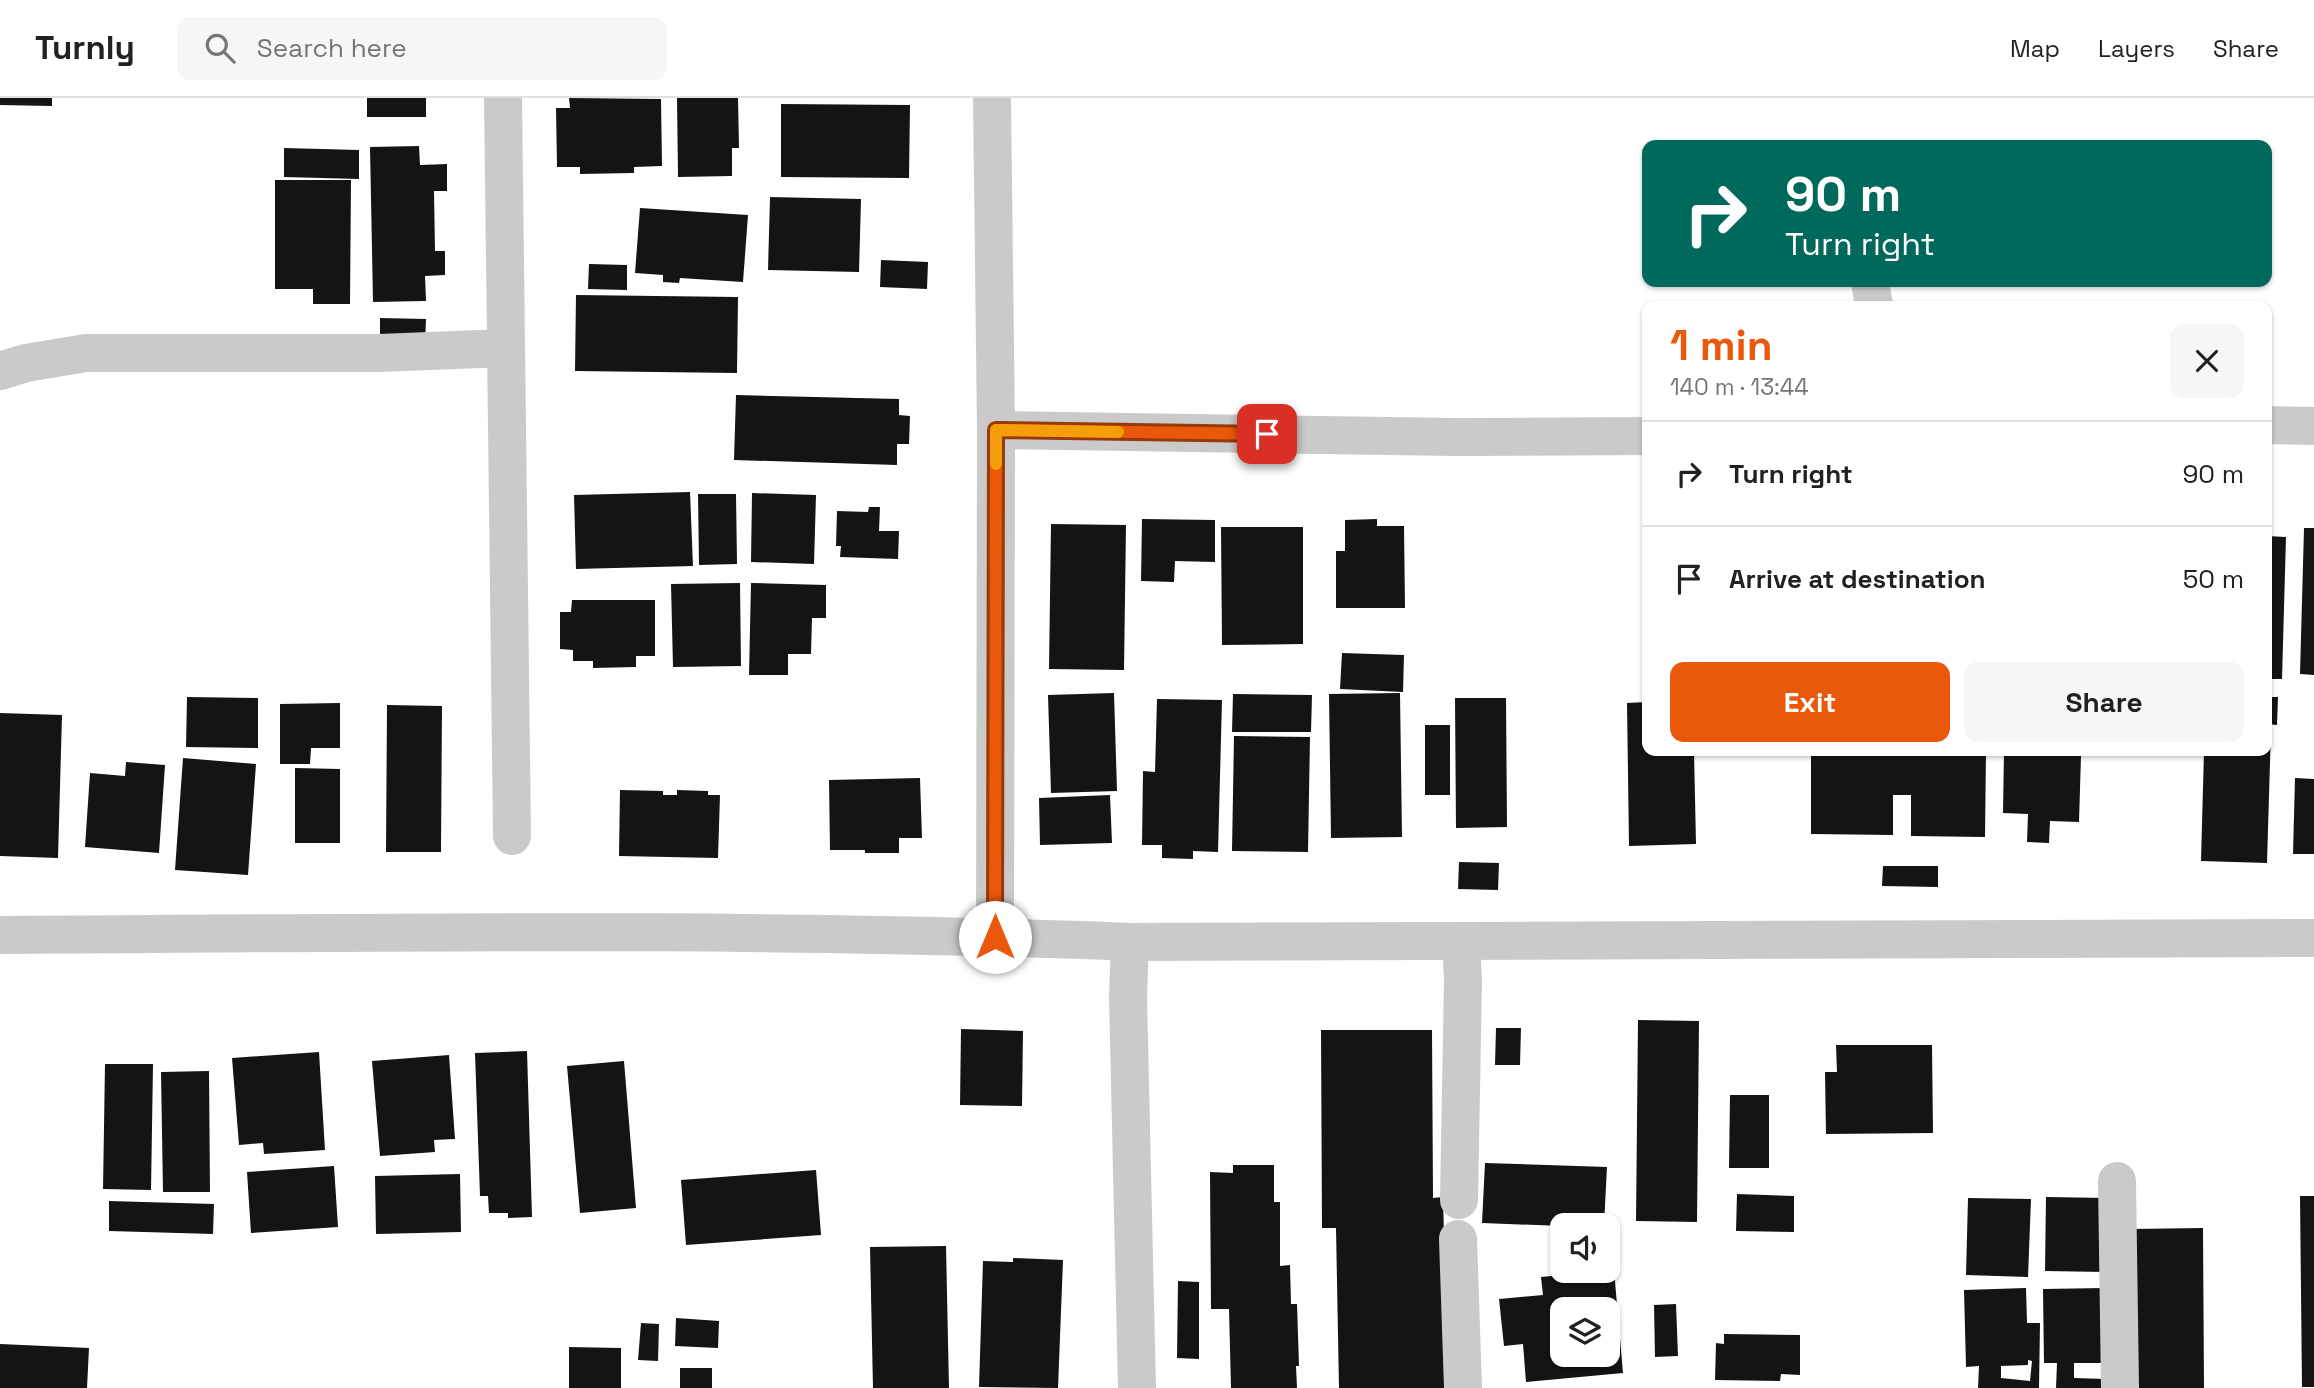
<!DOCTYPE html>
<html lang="en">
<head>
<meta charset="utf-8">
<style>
  :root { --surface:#fff; --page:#f6f6f6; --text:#202124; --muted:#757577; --line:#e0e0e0; --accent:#ea580c }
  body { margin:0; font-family:"Space Grotesk",sans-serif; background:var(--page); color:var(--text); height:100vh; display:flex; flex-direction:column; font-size:26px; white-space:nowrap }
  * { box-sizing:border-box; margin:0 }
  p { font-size:23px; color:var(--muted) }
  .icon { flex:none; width:38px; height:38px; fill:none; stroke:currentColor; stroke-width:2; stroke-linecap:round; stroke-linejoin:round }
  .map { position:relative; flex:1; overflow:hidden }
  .panel { position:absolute; left:1642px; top:203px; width:630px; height:455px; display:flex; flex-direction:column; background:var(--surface); border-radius:14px; box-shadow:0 2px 5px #0004 }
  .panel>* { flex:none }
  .hud { position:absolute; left:1642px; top:42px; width:630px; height:147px; border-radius:14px; box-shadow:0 2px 5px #0004; background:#00695c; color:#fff; overflow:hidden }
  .controls { position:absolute; left:1550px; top:1115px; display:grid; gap:14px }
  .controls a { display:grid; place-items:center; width:70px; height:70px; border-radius:14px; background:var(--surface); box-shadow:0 2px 5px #0004; font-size:35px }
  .pin { position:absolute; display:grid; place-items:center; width:60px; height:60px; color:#fff; margin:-30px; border-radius:14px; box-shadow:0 4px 10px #0006 }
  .me { position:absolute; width:77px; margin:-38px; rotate:0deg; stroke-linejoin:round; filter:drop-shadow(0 0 5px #0008) }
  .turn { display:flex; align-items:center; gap:24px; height:147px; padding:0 28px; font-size:32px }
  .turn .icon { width:91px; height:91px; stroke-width:2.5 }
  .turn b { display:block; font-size:49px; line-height:60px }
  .round { display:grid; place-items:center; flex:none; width:74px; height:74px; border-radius:14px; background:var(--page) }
  .head { display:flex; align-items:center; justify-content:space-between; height:119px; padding:0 28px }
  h1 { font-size:42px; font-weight:700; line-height:52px; color:var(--accent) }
  .primary-button { display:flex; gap:14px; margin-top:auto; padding:14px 28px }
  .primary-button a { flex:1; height:80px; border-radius:14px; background:var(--accent); color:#fff; font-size:28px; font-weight:700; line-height:80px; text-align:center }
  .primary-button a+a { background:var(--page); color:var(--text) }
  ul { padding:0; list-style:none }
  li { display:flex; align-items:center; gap:21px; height:105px; padding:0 28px; border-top:2px solid var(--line) }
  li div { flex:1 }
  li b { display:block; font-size:26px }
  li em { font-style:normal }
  header { display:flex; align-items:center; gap:42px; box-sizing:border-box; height:98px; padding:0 35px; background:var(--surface); border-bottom:2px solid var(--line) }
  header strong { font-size:33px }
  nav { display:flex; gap:38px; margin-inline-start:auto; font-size:24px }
  .search { width:490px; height:63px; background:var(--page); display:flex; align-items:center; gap:18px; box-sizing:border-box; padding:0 24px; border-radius:14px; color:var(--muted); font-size:26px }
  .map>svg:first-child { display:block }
  .building { fill:#141414; fill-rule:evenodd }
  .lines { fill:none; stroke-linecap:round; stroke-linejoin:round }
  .minor { stroke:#cacaca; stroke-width:38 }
  .route-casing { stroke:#983908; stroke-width:18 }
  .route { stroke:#ea580c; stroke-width:12 }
  .slow { stroke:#f59e0b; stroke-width:12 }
</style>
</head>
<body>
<header>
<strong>Turnly</strong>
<div class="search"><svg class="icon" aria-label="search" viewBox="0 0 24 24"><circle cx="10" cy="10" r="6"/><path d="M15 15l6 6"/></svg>Search here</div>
<nav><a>Map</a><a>Layers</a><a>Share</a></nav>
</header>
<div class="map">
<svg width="2314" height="1290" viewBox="0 0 2314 1290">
  <rect width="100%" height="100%" fill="#fff"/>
  <path class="building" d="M 0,0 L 52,0 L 52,8 L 0,7 Z
    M 367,0 L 426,0 L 426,19 L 367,19 Z
    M 569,0 L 661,1 L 662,68 L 634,69 L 634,75 L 580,76 L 580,69 L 557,69 L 556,10 L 570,10 Z
    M 677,0 L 738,0 L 739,50 L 732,50 L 732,78 L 678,79 Z
    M 781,6 L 910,7 L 909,80 L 781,79 Z
    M 419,48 L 420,67 L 447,66 L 447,93 L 434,93 L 435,153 L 445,153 L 445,177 L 425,178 L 426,203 L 373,204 L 370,49 Z
    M 284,50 L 359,52 L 359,81 L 284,79 Z
    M 275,82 L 351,82 L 350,206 L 313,206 L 313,191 L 275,191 Z
    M 770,99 L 861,101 L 859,174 L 768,172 Z
    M 640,110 L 748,117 L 743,184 L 680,180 L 679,185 L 663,184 L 663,177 L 635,175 Z
    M 881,162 L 928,164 L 927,191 L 880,189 Z
    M 589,166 L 627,167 L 627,192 L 588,191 Z
    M 576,197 L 738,199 L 737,275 L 575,273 Z
    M 380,220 L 426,221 L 425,247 L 380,245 Z
    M 736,297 L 899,301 L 899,317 L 910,318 L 909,346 L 897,346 L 897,367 L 734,362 Z
    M 690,394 L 693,468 L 576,471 L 574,397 Z
    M 752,395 L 816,397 L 814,466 L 751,464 Z
    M 698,396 L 736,396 L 737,466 L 699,467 Z
    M 869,409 L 880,409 L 879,433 L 899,433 L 898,461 L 840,459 L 841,448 L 836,448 L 837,413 L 868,414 Z
    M 1142,421 L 1215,422 L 1215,464 L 1175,463 L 1174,484 L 1141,483 Z
    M 1377,421 L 1377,428 L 1404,428 L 1405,510 L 1336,510 L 1336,453 L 1345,453 L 1345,422 Z
    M 1051,426 L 1126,427 L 1124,572 L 1049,571 Z
    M 1221,429 L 1303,429 L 1303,546 L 1222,547 Z
    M 2304,430 L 2314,430 L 2314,577 L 2300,576 Z
    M 2266,438 L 2286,439 L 2282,581 L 2266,581 Z
    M 740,485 L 741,568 L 673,569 L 671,486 Z
    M 751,485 L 826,487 L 826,520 L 812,520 L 811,556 L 788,556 L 788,577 L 749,577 Z
    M 572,502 L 655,502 L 655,558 L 636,558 L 636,569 L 593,570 L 593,563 L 573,563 L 573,552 L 560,551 L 560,514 L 571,514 Z
    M 1342,555 L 1404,557 L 1403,594 L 1340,591 Z
    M 1114,595 L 1117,693 L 1051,695 L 1048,597 Z
    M 1400,595 L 1402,739 L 1331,740 L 1329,596 Z
    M 1233,596 L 1312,597 L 1311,634 L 1232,634 Z
    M 187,599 L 258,600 L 258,650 L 186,649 Z
    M 2266,599 L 2278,599 L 2277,627 L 2266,626 Z
    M 1455,600 L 1506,600 L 1507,729 L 1456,730 Z
    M 1157,601 L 1222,602 L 1218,754 L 1193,753 L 1193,761 L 1162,760 L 1162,747 L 1142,747 L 1143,673 L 1155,674 Z
    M 1647,604 L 1647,653 L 1694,653 L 1696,746 L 1629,748 L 1627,605 Z
    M 340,605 L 340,650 L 311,650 L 310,666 L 280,666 L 280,606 Z
    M 387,607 L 442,608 L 441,754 L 386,754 Z
    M 0,615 L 62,617 L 58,760 L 0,758 Z
    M 1425,627 L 1450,627 L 1450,697 L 1425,697 Z
    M 2266,631 L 2271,631 L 2267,765 L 2201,763 L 2204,653 L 2266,653 Z
    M 1234,638 L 1310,639 L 1308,754 L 1232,753 Z
    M 1811,653 L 1986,653 L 1985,739 L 1911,738 L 1911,697 L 1893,697 L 1893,737 L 1811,736 Z
    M 2004,653 L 2071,653 L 2071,658 L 2081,658 L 2079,724 L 2050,723 L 2049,745 L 2027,744 L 2028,716 L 2003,715 Z
    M 183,660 L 256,666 L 248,777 L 175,772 Z
    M 126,664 L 165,667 L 159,755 L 85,749 L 90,675 L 125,678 Z
    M 295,670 L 340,671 L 340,745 L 295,745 Z
    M 920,680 L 922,740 L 899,740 L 899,755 L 865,755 L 865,752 L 830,752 L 829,682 Z
    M 2295,680 L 2314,681 L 2314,756 L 2293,756 Z
    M 620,692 L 663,693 L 663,697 L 677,697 L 677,692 L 708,693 L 708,697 L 720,697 L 718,760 L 619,758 Z
    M 1110,697 L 1112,745 L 1040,747 L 1039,700 Z
    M 1459,764 L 1499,765 L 1498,792 L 1458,791 Z
    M 1883,768 L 1938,768 L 1938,789 L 1882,788 Z
    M 1638,922 L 1699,923 L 1697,1124 L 1636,1123 Z
    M 1496,930 L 1521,930 L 1520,967 L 1495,967 Z
    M 961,931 L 1023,933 L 1022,1008 L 960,1007 Z
    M 1321,932 L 1432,932 L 1433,1100 L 1443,1099 L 1448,1290 L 1339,1290 L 1336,1130 L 1322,1130 Z
    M 1836,947 L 1932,947 L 1933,1035 L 1826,1036 L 1825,974 L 1837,974 Z
    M 527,953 L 532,1119 L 508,1120 L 508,1115 L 489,1115 L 488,1098 L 480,1098 L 475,955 Z
    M 319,954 L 325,1052 L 264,1056 L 263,1045 L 239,1047 L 232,960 Z
    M 449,957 L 455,1041 L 434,1042 L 435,1054 L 380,1058 L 372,963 Z
    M 624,963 L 636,1110 L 580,1115 L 567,968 Z
    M 105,966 L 153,966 L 151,1092 L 103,1091 Z
    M 209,973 L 210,1094 L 163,1094 L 161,974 Z
    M 1730,997 L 1769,997 L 1769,1070 L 1729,1070 Z
    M 1485,1065 L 1607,1069 L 1604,1127 L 1563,1128 L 1482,1125 Z
    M 1233,1067 L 1274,1067 L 1274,1104 L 1280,1104 L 1280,1168 L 1290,1167 L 1291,1206 L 1297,1206 L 1299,1268 L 1296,1268 L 1297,1290 L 1231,1290 L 1229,1211 L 1211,1211 L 1210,1074 L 1233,1075 Z
    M 334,1068 L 338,1129 L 251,1135 L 247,1074 Z
    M 816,1072 L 821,1137 L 686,1147 L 681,1082 Z
    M 460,1076 L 461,1134 L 376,1136 L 375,1078 Z
    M 1737,1096 L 1794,1098 L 1794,1134 L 1736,1133 Z
    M 2300,1098 L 2314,1098 L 2314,1289 L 2302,1289 Z
    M 2046,1099 L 2108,1100 L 2106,1174 L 2045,1173 Z
    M 1968,1100 L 2031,1101 L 2028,1179 L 1966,1177 Z
    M 109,1103 L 214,1106 L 213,1136 L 109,1133 Z
    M 2203,1130 L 2204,1290 L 2132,1290 L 2131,1131 Z
    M 946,1148 L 949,1290 L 873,1290 L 870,1149 Z
    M 1013,1160 L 1063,1162 L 1058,1290 L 979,1289 L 983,1163 L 1013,1164 Z
    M 1614,1172 L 1623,1275 L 1526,1284 L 1523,1246 L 1504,1248 L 1499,1201 L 1543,1197 L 1541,1179 ZM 1563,1211 L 1608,1211 L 1608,1256 L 1563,1256 Z
    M 1178,1183 L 1199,1184 L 1199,1261 L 1177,1260 Z
    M 2026,1190 L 2027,1225 L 2040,1225 L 2039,1290 L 1978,1290 L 1979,1268 L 1966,1269 L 1964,1192 ZM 2028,1262 L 2032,1263 L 2030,1283 L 2001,1280 L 2001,1268 L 2028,1267 Z
    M 2104,1190 L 2115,1290 L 2056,1290 L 2057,1265 L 2044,1265 L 2043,1191 ZM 2074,1265 L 2104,1265 L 2106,1281 L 2074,1280 Z
    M 1676,1206 L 1678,1258 L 1655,1259 L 1654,1207 Z
    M 676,1220 L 719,1223 L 718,1250 L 675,1248 Z
    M 641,1225 L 659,1226 L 658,1263 L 638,1262 Z
    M 1724,1236 L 1800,1237 L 1800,1277 L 1781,1276 L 1780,1283 L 1715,1282 L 1716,1245 L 1724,1246 Z
    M 0,1246 L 89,1250 L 87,1290 L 0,1290 Z
    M 569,1249 L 621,1250 L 621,1290 L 569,1290 Z
    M 680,1270 L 712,1270 L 712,1290 L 680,1290 Z"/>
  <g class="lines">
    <path class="minor" d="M 503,0 L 512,738
      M 992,0 L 996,332 L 995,839
      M 1870,184 L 1874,208
      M 0,273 L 26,265 L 86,255 L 379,255 L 506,250
      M 2266,327 L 2314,328
      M 996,332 L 1456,339 L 1647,338
      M 0,837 C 376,835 754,829 1130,844 L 2314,840
      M 1130,844 L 1128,898 L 1137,1290
      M 2117,1083 L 2120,1290
      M 1459,1102 L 1463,882 L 1461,843
      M 1458,1141 L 1463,1290"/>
  </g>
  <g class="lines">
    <g class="route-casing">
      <path id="route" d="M 995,839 L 996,332 L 1267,336"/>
    </g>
    <use href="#route" class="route"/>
    <path class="slow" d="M 996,366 L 996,332 L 1118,334"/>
  </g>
</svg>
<div class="controls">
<a><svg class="icon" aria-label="sound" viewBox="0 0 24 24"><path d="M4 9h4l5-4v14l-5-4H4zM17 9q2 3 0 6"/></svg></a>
<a><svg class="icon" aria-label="layers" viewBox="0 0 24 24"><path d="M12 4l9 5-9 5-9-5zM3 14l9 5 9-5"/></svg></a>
</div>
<div class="pin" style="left:1267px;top:336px;background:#d93025"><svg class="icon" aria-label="arrive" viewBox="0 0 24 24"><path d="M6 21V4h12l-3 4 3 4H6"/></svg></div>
<svg class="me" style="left:995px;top:839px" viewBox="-20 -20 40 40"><circle r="19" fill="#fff"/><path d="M0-13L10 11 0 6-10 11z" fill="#ea580c"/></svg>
<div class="hud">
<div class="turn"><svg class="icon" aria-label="right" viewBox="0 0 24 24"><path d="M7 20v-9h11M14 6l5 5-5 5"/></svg><div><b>90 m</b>Turn right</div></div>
</div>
<section class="panel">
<div class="head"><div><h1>1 min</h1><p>140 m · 13:44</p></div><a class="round"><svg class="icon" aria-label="close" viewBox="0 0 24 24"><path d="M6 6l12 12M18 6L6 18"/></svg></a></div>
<ul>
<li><svg class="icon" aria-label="right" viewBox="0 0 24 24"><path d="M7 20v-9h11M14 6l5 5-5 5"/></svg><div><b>Turn right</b></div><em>90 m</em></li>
<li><svg class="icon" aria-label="arrive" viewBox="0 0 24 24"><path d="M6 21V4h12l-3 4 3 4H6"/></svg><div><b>Arrive at destination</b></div><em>50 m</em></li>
</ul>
<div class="primary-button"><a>Exit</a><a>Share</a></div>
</section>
</div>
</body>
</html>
